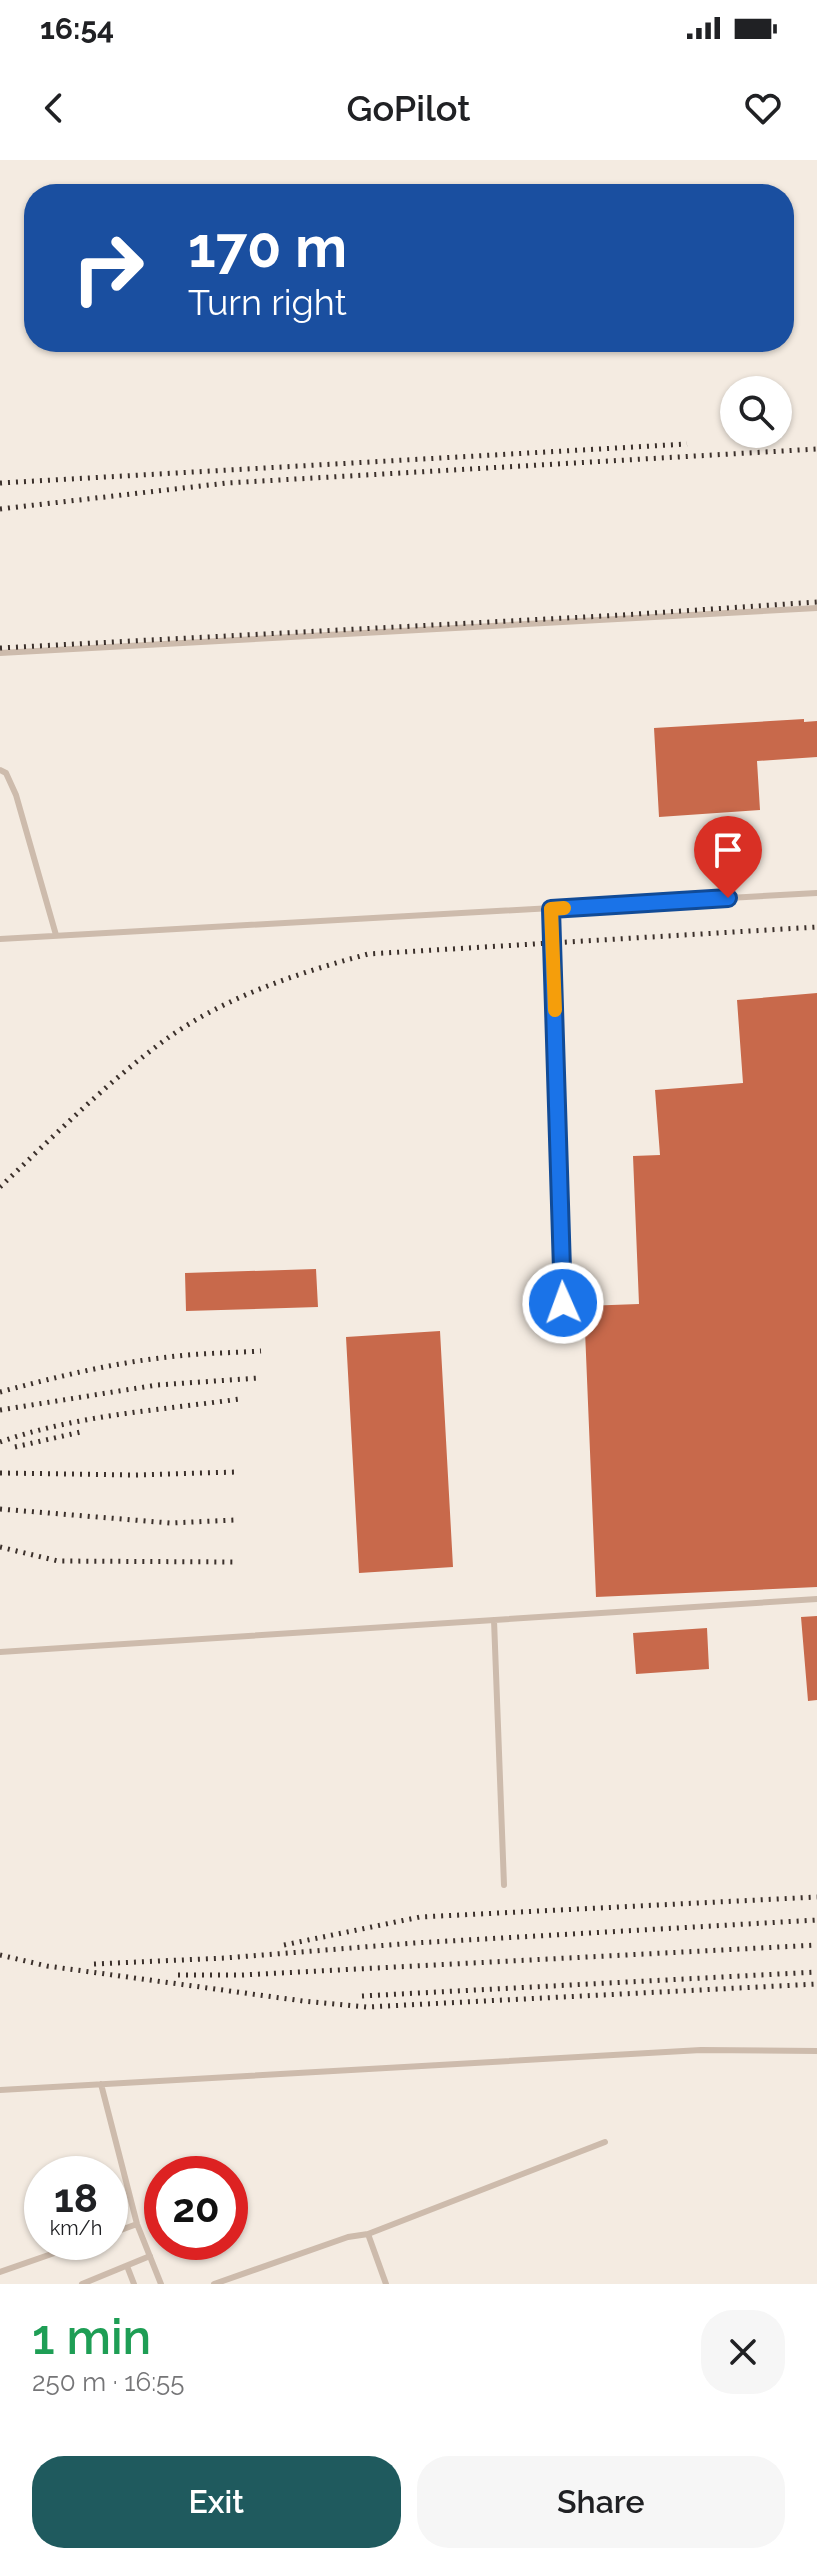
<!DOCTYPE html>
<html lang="en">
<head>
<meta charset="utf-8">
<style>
  :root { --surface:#fff; --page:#f6f6f6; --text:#202124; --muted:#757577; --accent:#1f5a5e }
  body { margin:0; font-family:Raleway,sans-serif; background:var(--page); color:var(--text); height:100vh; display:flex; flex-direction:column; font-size:30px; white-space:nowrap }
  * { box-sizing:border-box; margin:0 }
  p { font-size:26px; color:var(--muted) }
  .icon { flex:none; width:44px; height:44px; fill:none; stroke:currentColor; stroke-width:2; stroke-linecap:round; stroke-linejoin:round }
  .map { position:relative; height:2124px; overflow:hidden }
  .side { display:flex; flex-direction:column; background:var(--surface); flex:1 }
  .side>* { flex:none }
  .banner { position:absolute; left:24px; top:24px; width:770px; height:168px; border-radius:32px; box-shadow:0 2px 6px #0004; background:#1a4fa0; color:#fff; overflow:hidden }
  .tools { position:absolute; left:720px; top:216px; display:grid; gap:16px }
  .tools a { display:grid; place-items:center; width:72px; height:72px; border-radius:50%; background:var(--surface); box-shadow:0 2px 6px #0004; font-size:40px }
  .speed { position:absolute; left:24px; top:1996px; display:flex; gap:16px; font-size:40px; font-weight:700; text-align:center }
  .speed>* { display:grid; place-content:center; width:104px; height:104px; border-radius:50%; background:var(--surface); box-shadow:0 2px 6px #0004; line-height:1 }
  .speed small { font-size:20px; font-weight:400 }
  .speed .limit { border:12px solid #d22; background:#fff; color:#111 }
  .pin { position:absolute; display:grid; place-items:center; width:68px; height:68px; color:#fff; margin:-82px -34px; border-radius:50% 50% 50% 0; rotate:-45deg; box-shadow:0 0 8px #0007 }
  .pin .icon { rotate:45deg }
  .me { position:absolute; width:88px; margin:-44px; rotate:358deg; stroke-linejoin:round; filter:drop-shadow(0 0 6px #0008) }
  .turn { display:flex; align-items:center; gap:28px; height:168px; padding:0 32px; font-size:36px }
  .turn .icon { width:104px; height:104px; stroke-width:2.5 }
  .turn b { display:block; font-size:56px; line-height:68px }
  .round { display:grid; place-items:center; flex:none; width:84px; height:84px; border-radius:32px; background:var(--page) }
  .summary { display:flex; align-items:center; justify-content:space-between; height:136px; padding:0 32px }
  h1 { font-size:48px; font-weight:600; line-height:60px; color:#1e9e55 }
  .button { display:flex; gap:16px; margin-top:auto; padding:16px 32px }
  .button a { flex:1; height:92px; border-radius:32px; background:var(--accent); color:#fff; font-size:32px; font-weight:600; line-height:92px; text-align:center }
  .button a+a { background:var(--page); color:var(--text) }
  .status { display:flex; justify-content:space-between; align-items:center; height:56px; padding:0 40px; background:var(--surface); direction:ltr }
  .status svg { height:22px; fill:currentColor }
  header { display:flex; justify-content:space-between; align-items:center; height:104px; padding:0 32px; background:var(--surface); font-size:36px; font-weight:600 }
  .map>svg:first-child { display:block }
  .building { fill:#c8694b }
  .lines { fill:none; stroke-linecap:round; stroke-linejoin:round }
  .service { stroke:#cdbbac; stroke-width:6 }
  .rail { stroke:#3b302b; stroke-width:5; stroke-dasharray:2 6; stroke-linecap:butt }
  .route-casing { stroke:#114b97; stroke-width:20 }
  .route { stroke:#1a73e8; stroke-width:14 }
  .slow { stroke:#f59e0b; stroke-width:14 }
</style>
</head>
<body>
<div class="status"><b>16:54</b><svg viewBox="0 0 49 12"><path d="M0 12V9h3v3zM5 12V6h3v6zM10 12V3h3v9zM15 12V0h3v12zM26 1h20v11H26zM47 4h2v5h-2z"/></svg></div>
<header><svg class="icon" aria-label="back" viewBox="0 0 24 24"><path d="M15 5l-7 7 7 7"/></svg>GoPilot<svg class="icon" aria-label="heart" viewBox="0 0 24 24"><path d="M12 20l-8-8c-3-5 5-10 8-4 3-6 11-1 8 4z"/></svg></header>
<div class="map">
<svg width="817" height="2124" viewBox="0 0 817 2124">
  <rect width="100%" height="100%" fill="#f4ebe1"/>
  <path class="building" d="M 804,559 L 804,562 L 817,561 L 817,597 L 757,601 L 760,650 L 659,657 L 654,568 Z
    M 817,833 L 817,1427 L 596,1437 L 584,1146 L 639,1144 L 633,996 L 660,995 L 655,930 L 743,923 L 737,840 Z
    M 316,1109 L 318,1147 L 186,1151 L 185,1113 Z
    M 440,1171 L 453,1407 L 359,1413 L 346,1177 Z
    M 817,1456 L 817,1540 L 808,1541 L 801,1457 Z
    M 707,1468 L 709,1509 L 636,1514 L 633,1473 Z"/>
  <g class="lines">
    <path class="service" d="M 0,493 L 817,448
      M 0,610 L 6,613 L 16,635 L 56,775
      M 551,749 L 563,1143
      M 0,779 L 817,733
      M 494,1460 L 504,1725
      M 0,1492 L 817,1439
      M 101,1924 L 137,2064 L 161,2124
      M 0,1930 L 701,1890 L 817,1891
      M 110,2074 L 137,2064
      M 368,2074 L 386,2124
      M 127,2106 L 134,2124
      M 0,2112 L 86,2082
      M 82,2124 L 150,2096
      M 214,2124 L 348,2077 L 368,2074 L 605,1982"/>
    <path class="rail" d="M 0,323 L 687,284
      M 0,349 L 227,323 L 817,289
      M 0,488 L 622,455 L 817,442
      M 0,1027 C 53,977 106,923 165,880 C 224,837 298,813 368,794 L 817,767
      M 0,1232 C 56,1217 112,1203 169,1197 C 199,1193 230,1193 261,1191
      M 0,1250 L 157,1225 L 259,1218
      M 0,1282 C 77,1255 160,1250 240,1239
      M 15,1287 L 85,1271
      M 0,1313 L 135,1315 L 237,1312
      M 0,1349 L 170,1363 L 236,1360
      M 0,1387 L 58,1401 L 234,1402
      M 284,1785 L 420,1757 L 817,1737
      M 0,1795 L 47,1806 L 303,1841 L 367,1847 L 817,1824
      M 94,1804 L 225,1798 L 414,1783 L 817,1760
      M 178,1815 L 242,1815 L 817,1785
      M 362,1836 L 817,1812"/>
  </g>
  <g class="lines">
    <g class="route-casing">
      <path id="route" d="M 563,1143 L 551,749 L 728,738"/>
    </g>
    <use href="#route" class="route"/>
    <path class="slow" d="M 555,850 L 551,749 L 564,748"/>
  </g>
</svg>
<div class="tools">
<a><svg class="icon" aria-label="search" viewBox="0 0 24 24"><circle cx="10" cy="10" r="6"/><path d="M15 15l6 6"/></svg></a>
</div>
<div class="speed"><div>18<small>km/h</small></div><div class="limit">20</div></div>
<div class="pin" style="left:728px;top:738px;background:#d93025"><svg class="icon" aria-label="arrive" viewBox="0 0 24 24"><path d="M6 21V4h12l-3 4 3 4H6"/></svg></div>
<svg class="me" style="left:563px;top:1143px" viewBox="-20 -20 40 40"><circle r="17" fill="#1a73e8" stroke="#fff" stroke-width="3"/><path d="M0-11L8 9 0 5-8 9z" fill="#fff"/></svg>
<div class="banner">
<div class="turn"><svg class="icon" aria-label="right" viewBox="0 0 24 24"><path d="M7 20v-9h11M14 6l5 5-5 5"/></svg><div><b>170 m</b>Turn right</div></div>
</div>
</div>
<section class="side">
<div class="summary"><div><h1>1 min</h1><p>250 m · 16:55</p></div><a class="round"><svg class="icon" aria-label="close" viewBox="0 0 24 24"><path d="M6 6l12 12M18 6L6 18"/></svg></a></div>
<div class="button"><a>Exit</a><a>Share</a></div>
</section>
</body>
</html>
